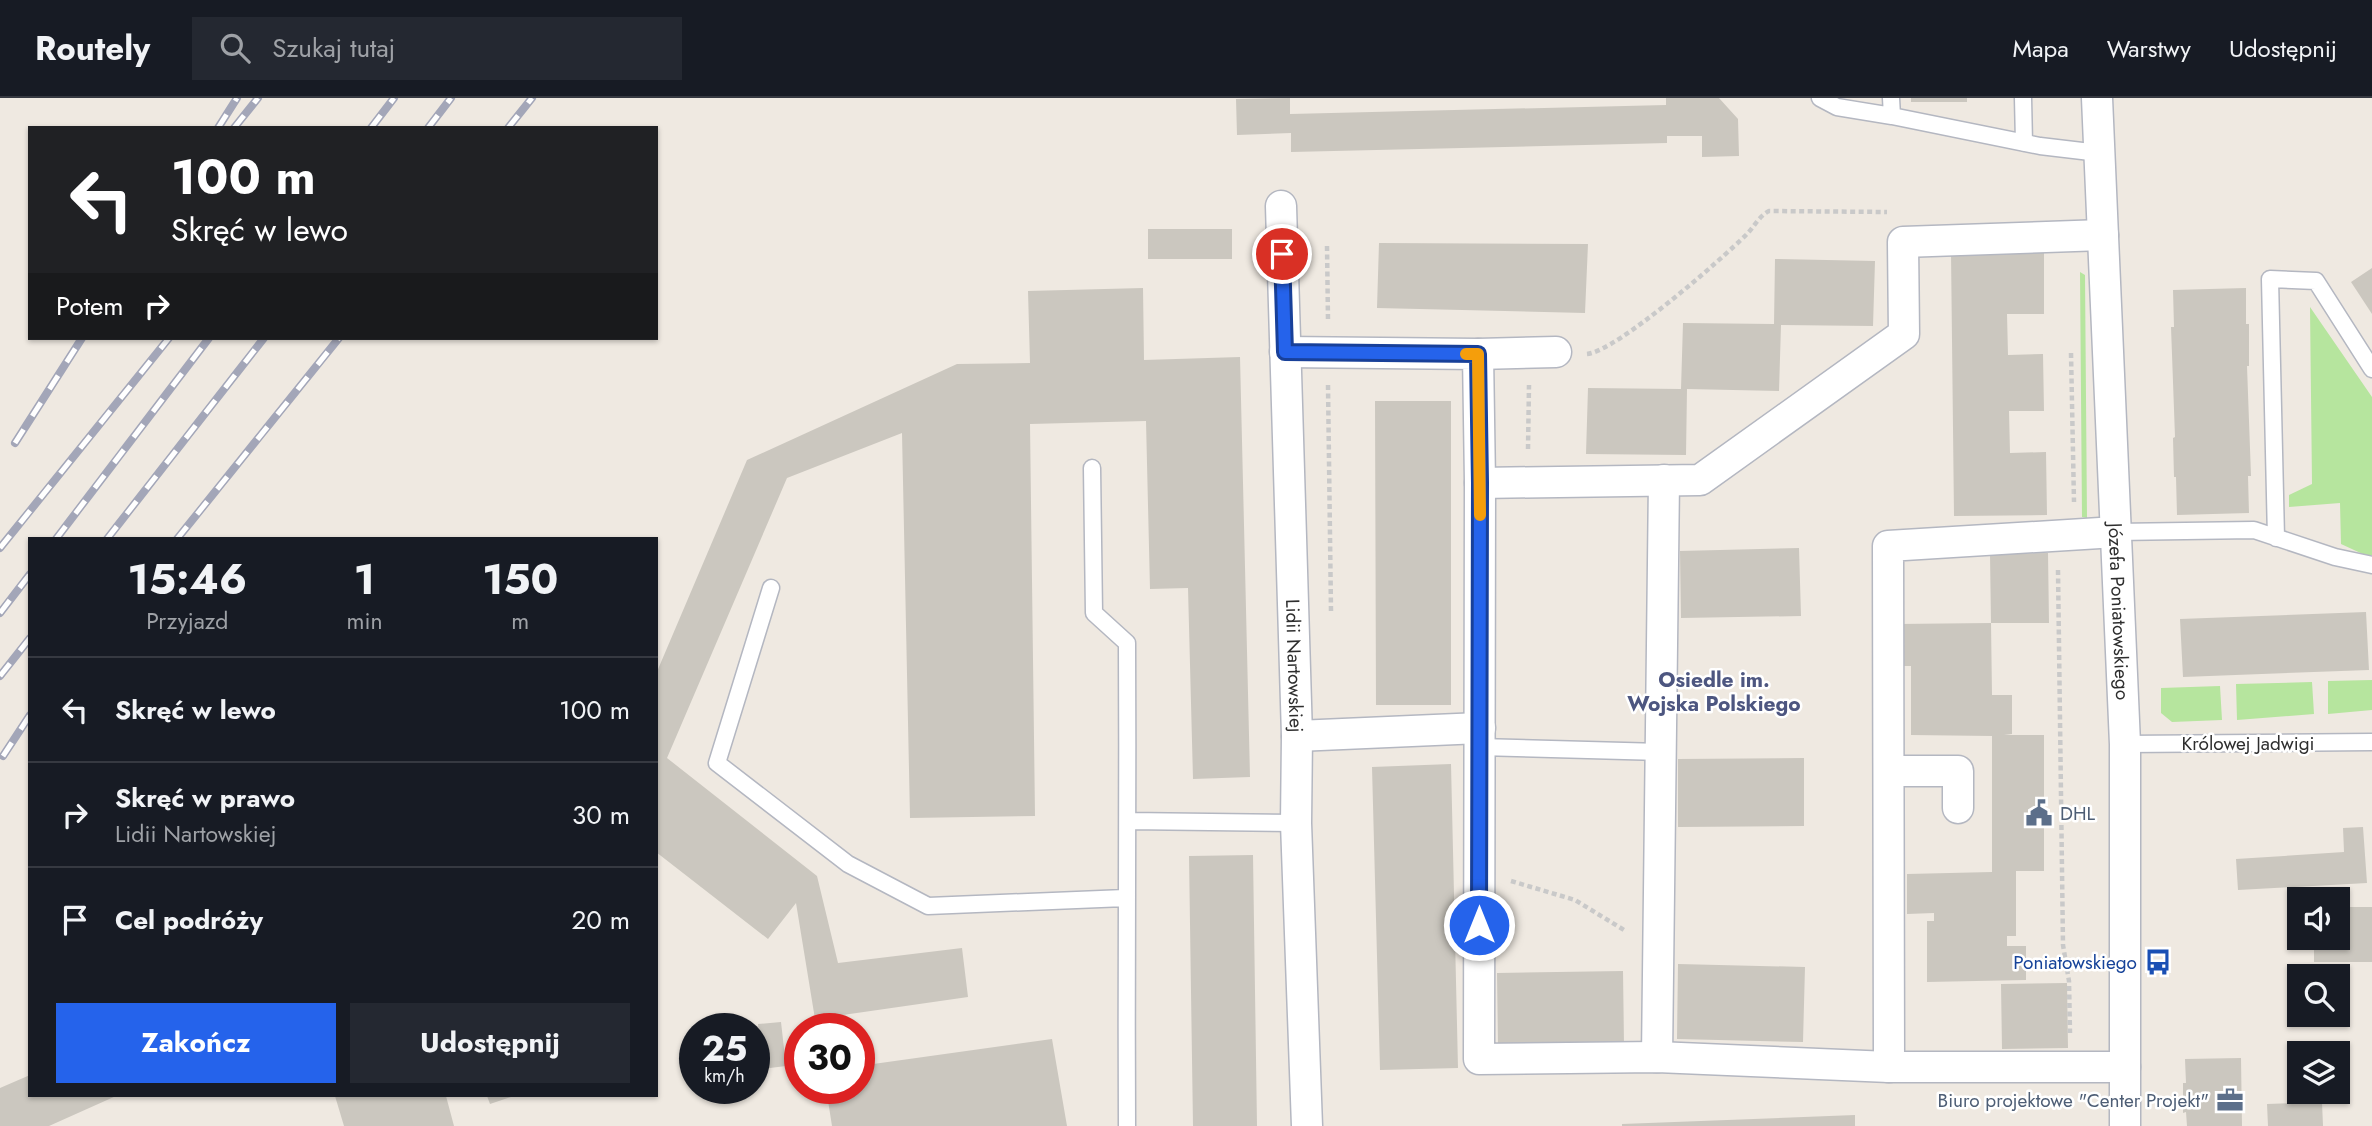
<!DOCTYPE html>
<html lang="pl">
<head>
<meta charset="utf-8">
<style>
  :root { --surface:#171b24; --page:#242831; --text:#f1f3f6; --muted:#9ea1a6; --line:#363941; --accent:#2563eb }
  body { margin:0; font-family:Jost,sans-serif; background:var(--page); color:var(--text); height:100vh; display:flex; flex-direction:column; font-size:26px; white-space:nowrap }
  * { box-sizing:border-box; margin:0 }
  p { font-size:23px; color:var(--muted) }
  .icon { flex:none; width:38px; height:38px; fill:none; stroke:currentColor; stroke-width:2; stroke-linecap:round; stroke-linejoin:round }
  .map { position:relative; flex:1; overflow:hidden }
  .details { position:absolute; left:28px; top:439px; width:630px; height:560px; display:flex; flex-direction:column; background:var(--surface); border-radius:0px; box-shadow:0 2px 5px #0004 }
  .details>* { flex:none }
  .banner { position:absolute; left:28px; top:28px; width:630px; height:214px; border-radius:0px; box-shadow:0 2px 5px #0004; background:#202124; color:#fff; overflow:hidden }
  .buttons { position:absolute; left:2287px; top:789px; display:grid; gap:14px }
  .buttons a { display:grid; place-items:center; width:63px; height:63px; border-radius:0px; background:var(--surface); box-shadow:0 2px 5px #0004; font-size:35px }
  .speed { position:absolute; left:679px; top:915px; display:flex; gap:14px; font-size:35px; font-weight:700; text-align:center }
  .speed>* { display:grid; place-content:center; width:91px; height:91px; border-radius:50%; background:var(--surface); box-shadow:0 2px 5px #0004; line-height:1 }
  .speed small { font-size:18px; font-weight:400 }
  .speed .limit { border:10px solid #d22; background:#fff; color:#111 }
  .pin { position:absolute; display:grid; place-items:center; width:60px; height:60px; color:#fff; margin:-30px; border:4px solid #fff; border-radius:50%; box-shadow:0 2px 7px #0007 }
  .me { position:absolute; width:77px; margin:-38px; rotate:0deg; stroke-linejoin:round; filter:drop-shadow(0 0 5px #0008) }
  .turn { display:flex; align-items:center; gap:24px; height:147px; padding:0 28px; font-size:32px }
  .turn .icon { width:91px; height:91px; stroke-width:2.5 }
  .turn b { display:block; font-size:49px; line-height:60px }
  .then { display:flex; align-items:center; height:66px; padding:0 28px; background:#0003; gap:14px; font-size:26px }
  .eta { display:flex; justify-content:space-evenly; align-items:center; height:119px; text-align:center }
  .eta b { font-size:42px; font-weight:700; line-height:49px }
  .button { display:flex; gap:14px; margin-top:auto; padding:14px 28px }
  .button a { flex:1; height:80px; border-radius:0px; background:var(--accent); color:#fff; font-size:28px; font-weight:700; line-height:80px; text-align:center }
  .button a+a { background:var(--page); color:var(--text) }
  ul { padding:0; list-style:none }
  li { display:flex; align-items:center; gap:21px; height:105px; padding:0 28px; border-top:2px solid var(--line) }
  li div { flex:1 }
  li b { display:block; font-size:26px }
  li em { font-style:normal }
  header { display:flex; align-items:center; gap:42px; box-sizing:border-box; height:98px; padding:0 35px; background:var(--surface); border-bottom:2px solid var(--line) }
  header strong { font-size:33px }
  nav { display:flex; gap:38px; margin-inline-start:auto; font-size:24px }
  .search { width:490px; height:63px; background:var(--page); display:flex; align-items:center; gap:18px; box-sizing:border-box; padding:0 24px; border-radius:0px; color:var(--muted); font-size:26px }
  .map>svg:first-child { display:block }
  .green { fill:#b6e59e }
  .building { fill:#cbc7bf }
  .lines { fill:none; stroke-linecap:round; stroke-linejoin:round }
  .lane-casing { stroke:#b4b7c1; stroke-width:19 }
  .street-casing { stroke:#b4b7c1; stroke-width:33 }
  .path { stroke:#c9c9c9; stroke-width:4.5; stroke-dasharray:5 3.5; stroke-linecap:butt }
  .lane { stroke:#fff; stroke-width:16 }
  .street { stroke:#fff; stroke-width:30 }
  .rail-casing { stroke:#a3a6b8; stroke-width:8 }
  .rail { stroke:#fff; stroke-width:5; stroke-dasharray:16; stroke-linecap:butt }
  .route-casing { stroke:#184099; stroke-width:18 }
  .route { stroke:#2563eb; stroke-width:12 }
  .slow { stroke:#f59e0b; stroke-width:12 }
  .labels { text-anchor:middle; stroke-width:5; stroke-linejoin:round; paint-order:stroke }
  .street-label { font-size:19px; fill:#2e2e2e; stroke:#fff }
  .service-label { font-size:19px; fill:#4e5e75; stroke:#fff; text-anchor:start }
  .transit-label { font-size:19px; fill:#164399; stroke:#fff; text-anchor:end }
  .neighbourhood-label { font-size:21px; font-weight:bold; fill:#4d5680; stroke:#fff }
</style>
</head>
<body>
<header>
<strong>Routely</strong>
<div class="search"><svg class="icon" aria-label="search" viewBox="0 0 24 24"><circle cx="10" cy="10" r="6"/><path d="M15 15l6 6"/></svg>Szukaj tutaj</div>
<nav><a>Mapa</a><a>Warstwy</a><a>Udostępnij</a></nav>
</header>
<div class="map">
<svg width="2372" height="1028" viewBox="0 0 2372 1028">
  <rect width="100%" height="100%" fill="#efe9e1"/>
  <path class="green" d="M 2080,174 L 2085,177 L 2087,420 L 2082,419 Z
    M 2310,209 L 2372,299 L 2372,457 L 2367,458 L 2341,446 L 2340,405 L 2289,409 L 2289,397 L 2312,386 Z
    M 2372,582 L 2372,612 L 2328,616 L 2328,583 Z
    M 2312,584 L 2314,616 L 2237,622 L 2236,586 Z
    M 2220,588 L 2222,622 L 2172,624 L 2161,615 L 2161,590 Z"/>
  <path class="building" d="M 1290,0 L 1290,16 L 1666,7 L 1666,0 L 1719,0 L 1738,21 L 1739,58 L 1702,59 L 1702,38 L 1667,38 L 1667,45 L 1291,54 L 1291,35 L 1237,37 L 1236,1 Z
    M 1911,0 L 1967,0 L 1967,4 L 1911,4 Z
    M 1148,131 L 1232,131 L 1232,161 L 1148,161 Z
    M 1379,145 L 1588,146 L 1585,215 L 1377,210 Z
    M 2044,153 L 2044,216 L 2007,216 L 2008,257 L 2043,256 L 2044,313 L 2009,313 L 2010,355 L 2046,354 L 2047,417 L 1954,418 L 1951,154 Z
    M 1775,161 L 1875,163 L 1873,228 L 1781,227 L 1779,293 L 1687,291 L 1686,357 L 1586,356 L 1588,290 L 1681,291 L 1683,225 L 1774,226 Z
    M 2372,170 L 2372,216 L 2351,184 Z
    M 1143,190 L 1144,262 L 1240,259 L 1250,679 L 1193,681 L 1188,490 L 1150,491 L 1146,323 L 1030,326 L 1035,718 L 910,720 L 902,335 L 787,380 L 667,660 L 817,778 L 838,865 L 962,850 L 968,899 L 815,921 L 796,805 L 768,841 L 656,754 L 656,576 L 747,362 L 957,266 L 1030,265 L 1028,193 Z
    M 2246,190 L 2246,226 L 2249,226 L 2249,268 L 2247,268 L 2251,378 L 2248,378 L 2249,415 L 2177,417 L 2176,379 L 2174,379 L 2173,340 L 2175,339 L 2171,229 L 2174,229 L 2173,192 Z
    M 1375,303 L 1451,303 L 1451,607 L 1376,607 Z
    M 1799,450 L 1801,518 L 1681,520 L 1680,453 Z
    M 2048,455 L 2049,525 L 1991,525 L 1990,456 Z
    M 2366,514 L 2369,572 L 2183,579 L 2180,521 Z
    M 1991,525 L 1992,597 L 2012,597 L 2012,636 L 2004,637 L 2044,637 L 2044,773 L 2016,773 L 2016,838 L 2007,838 L 2007,848 L 2026,848 L 2026,882 L 1927,884 L 1927,823 L 1934,823 L 1934,815 L 1907,816 L 1907,776 L 1992,774 L 1992,638 L 1911,637 L 1911,568 L 1897,568 L 1897,526 Z
    M 1804,660 L 1804,728 L 1678,729 L 1678,661 Z
    M 1451,666 L 1458,970 L 1380,972 L 1372,669 Z
    M 2363,729 L 2367,785 L 2238,792 L 2236,761 L 2344,754 L 2343,730 Z
    M 1253,757 L 1257,1028 L 1193,1028 L 1189,758 Z
    M 2338,809 L 2372,809 L 2372,864 L 2314,864 L 2314,840 L 2338,840 Z
    M 1678,866 L 1805,869 L 1803,944 L 1677,941 Z
    M 1623,873 L 1624,946 L 1498,948 L 1497,875 Z
    M 2067,885 L 2068,950 L 2002,951 L 2001,886 Z
    M 781,924 L 786,968 L 762,971 L 758,926 Z
    M 1052,941 L 1067,1028 L 832,1028 L 826,990 L 859,990 L 859,968 Z
    M 2241,960 L 2242,1028 L 2187,1028 L 2186,1014 L 2183,1015 L 2183,985 L 2186,985 L 2185,961 Z
    M 30,977 L 30,998 L 116,998 L 49,1028 L 0,1028 L 0,990 Z
    M 335,998 L 446,998 L 454,1028 L 344,1028 Z
    M 487,998 L 514,998 L 490,1006 Z
    M 2322,1004 L 2323,1028 L 2268,1028 L 2267,1006 Z
    M 1855,1017 L 1855,1028 L 1622,1028 L 1622,1026 Z"/>
  <g class="lines">
    <g class="lane-casing">
      <path id="lane" d="M 1820,0 L 1837,9 L 1892,18
        M 1891,0 L 1892,18 L 2040,48 L 2099,55
        M 2023,0 L 2024,45
        M 1092,370 L 1094,515 L 1127,545 C 1128,706 1126,867 1127,1028
        M 2116,434 L 2254,432 L 2335,459 L 2372,467
        M 2276,440 L 2270,181 L 2316,183 L 2372,271
        M 771,490 L 717,665 L 848,766 L 928,808 L 1125,800
        M 2125,646 L 2372,644
        M 1479,649 L 1661,654
        M 1128,723 L 1296,725"/>
    </g>
    <g class="street-casing">
      <g id="street">
        <path id="s1" d="M 2097,0 L 2125,646 L 2125,1028"/>
        <path id="s2" d="M 1281,108 L 1297,638 L 1296,725 L 1307,1028"/>
        <path d="M 1285,254 L 1478,256 L 1480,385 L 1479,961 L 1657,959 L 1889,969 L 2125,969"/>
        <path d="M 1478,256 L 1556,254"/>
        <path d="M 1480,385 L 1700,382 L 1904,236 L 1903,144 L 2103,137"/>
        <path d="M 1297,638 L 1480,630"/>
        <path d="M 1889,673 L 1958,673 L 1958,710"/>
        <path d="M 1657,959 L 1664,382"/>
        <path d="M 1889,969 L 1888,448 L 2116,434"/>
      </g>
    </g>
    <path class="path" d="M 1327,148 L 1328,222
      M 2071,255 L 2074,404
      M 1587,256 C 1617,253 1722,161 1747,136 C 1754,129 1759,118 1769,113 L 1887,114
      M 1328,287 L 1331,513
      M 1528,351 L 1529,287
      M 2058,472 L 2063,847 L 2069,883 L 2070,935
      M 1511,783 L 1575,802 L 1624,832"/>
    <use href="#lane" class="lane"/>
    <use href="#street" class="street"/>
    <g class="rail-casing">
      <path id="rail" d="M 218,30 L 237,0
        M 234,30 L 258,0
        M 371,30 L 394,0
        M 428,30 L 451,0
        M 508,30 L 532,0
        M 15,345 L 82,240
        M 56,441 L 209,240
        M 107,441 L 264,240
        M 177,441 L 339,240
        M 0,450 L 169,240
        M 0,515 L 30,476
        M 0,578 L 30,540
        M 3,658 L 30,617"/>
    </g>
    <use href="#rail" class="rail"/>
  </g>
  <g class="lines">
    <g class="route-casing">
      <path id="route" d="M 1282,156 L 1285,254 L 1478,256 L 1480,385 L 1479,827"/>
    </g>
    <use href="#route" class="route"/>
    <path class="slow" d="M 1466,256 L 1478,256 L 1480,417"/>
  </g>
  <defs>
    <g id="civic-bare" transform="scale(2.1)"><path d="M-.6-6.5H3V-4.5H.6V-3L4-1V1h2V6H-6V1h2V-1L-.6-3ZM-1.2 2.5V6h2.4V2.5Z" fill="#5c6f8a" stroke="#fff" stroke-width="2.5" paint-order="stroke"/></g>
    <g id="bus-bare" transform="scale(2.1)"><path d="M-5-6H5V4H4V6H2V4H-2V6H-4V4H-5ZM-3.5-4V0h7V-4ZM-3.5 1.2v1.5H-2V1.2ZM2 1.2v1.5H3.5V1.2Z" fill="#1a4fb4" stroke="#fff" stroke-width="2.5" paint-order="stroke"/></g>
    <g id="office-bare" transform="scale(2.1)"><path d="M-6-3h4V-5.5h4V-3h4V5H-6ZM-1-4.5V-3h2v-1.5ZM-6 0V1H6V0Z" fill="#5c6f8a" stroke="#fff" stroke-width="2.5" paint-order="stroke"/></g>
  </defs>
  <g fill-rule="evenodd">
    <use href="#civic-bare" x="2039" y="715"/>
    <use href="#bus-bare" x="2158" y="864"/>
    <use href="#office-bare" x="2230" y="1002"/>
  </g>
  <g class="labels">
    <g class="street-label">
      <text dy="7" stroke="none"><textPath href="#s1" startOffset="514">Józefa Poniatowskiego</textPath></text>
      <text dy="7" stroke="none"><textPath href="#s2" startOffset="460">Lidii Nartowskiej</textPath></text>
      <text x="2248" y="652">Królowej Jadwigi</text>
    </g>
    <g class="service-label">
      <text x="2060" y="722">DHL</text>
      <text x="2209" y="1009" text-anchor="end">Biuro projektowe "Center Projekt"</text>
    </g>
    <g class="transit-label">
      <text x="2137" y="871">Poniatowskiego</text>
    </g>
    <g class="neighbourhood-label">
      <text x="1714" y="589">Osiedle im.<tspan x="1714" dy="24">Wojska Polskiego</tspan></text>
    </g>
  </g>
</svg>
<div class="buttons">
<a><svg class="icon" aria-label="sound" viewBox="0 0 24 24"><path d="M4 9h4l5-4v14l-5-4H4zM17 9q2 3 0 6"/></svg></a>
<a><svg class="icon" aria-label="search" viewBox="0 0 24 24"><circle cx="10" cy="10" r="6"/><path d="M15 15l6 6"/></svg></a>
<a><svg class="icon" aria-label="layers" viewBox="0 0 24 24"><path d="M12 4l9 5-9 5-9-5zM3 14l9 5 9-5"/></svg></a>
</div>
<div class="speed"><div>25<small>km/h</small></div><div class="limit">30</div></div>
<div class="pin" style="left:1282px;top:156px;background:#d93025"><svg class="icon" aria-label="arrive" viewBox="0 0 24 24"><path d="M6 21V4h12l-3 4 3 4H6"/></svg></div>
<svg class="me" style="left:1479px;top:827px" viewBox="-20 -20 40 40"><circle r="17" fill="#2563eb" stroke="#fff" stroke-width="3"/><path d="M0-11L8 9 0 5-8 9z" fill="#fff"/></svg>
<div class="banner">
<div class="turn"><svg class="icon" aria-label="left" viewBox="0 0 24 24"><path d="M17 20v-9H6M10 6l-5 5 5 5"/></svg><div><b>100 m</b>Skręć w lewo</div></div>
<div class="then">Potem<svg class="icon" aria-label="right" viewBox="0 0 24 24"><path d="M7 20v-9h11M14 6l5 5-5 5"/></svg></div>
</div>
<section class="details">
<div class="eta">
<div><b>15:46</b><p>Przyjazd</p></div>
<div><b>1</b><p>min</p></div>
<div><b>150</b><p>m</p></div>
</div>
<ul>
<li><svg class="icon" aria-label="left" viewBox="0 0 24 24"><path d="M17 20v-9H6M10 6l-5 5 5 5"/></svg><div><b>Skręć w lewo</b></div><em>100 m</em></li>
<li><svg class="icon" aria-label="right" viewBox="0 0 24 24"><path d="M7 20v-9h11M14 6l5 5-5 5"/></svg><div><b>Skręć w prawo</b><p>Lidii Nartowskiej</p></div><em>30 m</em></li>
<li><svg class="icon" aria-label="arrive" viewBox="0 0 24 24"><path d="M6 21V4h12l-3 4 3 4H6"/></svg><div><b>Cel podróży</b></div><em>20 m</em></li>
</ul>
<div class="button"><a>Zakończ</a><a>Udostępnij</a></div>
</section>
</div>
</body>
</html>
